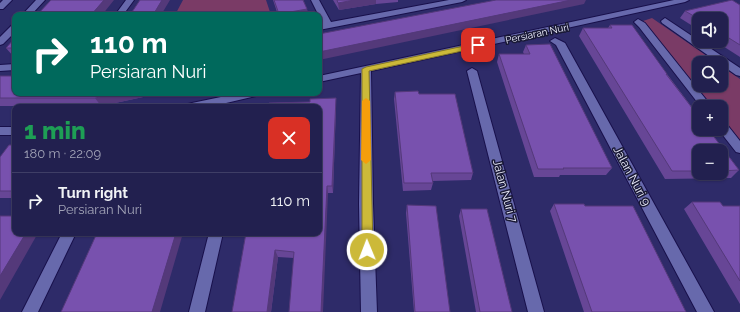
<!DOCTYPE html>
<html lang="en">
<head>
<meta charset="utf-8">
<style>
  :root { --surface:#22204f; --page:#2e2d59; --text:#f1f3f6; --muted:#a2a3b7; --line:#3f3e66 }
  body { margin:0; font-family:Raleway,sans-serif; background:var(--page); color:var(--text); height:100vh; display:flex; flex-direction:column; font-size:15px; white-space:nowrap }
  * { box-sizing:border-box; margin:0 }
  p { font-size:13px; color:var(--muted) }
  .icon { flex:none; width:22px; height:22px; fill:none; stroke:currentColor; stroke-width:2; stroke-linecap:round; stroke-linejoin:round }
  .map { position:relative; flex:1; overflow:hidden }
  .details { position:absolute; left:12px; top:104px; width:310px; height:132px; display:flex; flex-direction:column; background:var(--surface); border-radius:8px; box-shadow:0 1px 3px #0004,0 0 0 1px var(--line) }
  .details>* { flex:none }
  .hud { position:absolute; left:12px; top:12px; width:310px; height:84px; border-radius:8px; box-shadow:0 1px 3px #0004,0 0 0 1px var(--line); background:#00695c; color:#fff; overflow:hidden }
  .tools { position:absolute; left:692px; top:12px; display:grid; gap:8px }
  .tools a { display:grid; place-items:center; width:36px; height:36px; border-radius:8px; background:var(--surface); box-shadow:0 1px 3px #0004,0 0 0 1px var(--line); font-size:20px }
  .pin { position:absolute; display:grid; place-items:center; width:34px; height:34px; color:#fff; margin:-17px; border-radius:8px; box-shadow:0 2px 6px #0006 }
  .me { position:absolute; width:44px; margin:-22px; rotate:359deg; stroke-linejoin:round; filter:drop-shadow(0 0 3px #0008) }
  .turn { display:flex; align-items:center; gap:14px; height:84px; padding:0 12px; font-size:18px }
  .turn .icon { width:52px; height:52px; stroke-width:2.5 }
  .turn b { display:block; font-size:28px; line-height:34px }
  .round { display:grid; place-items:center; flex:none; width:42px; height:42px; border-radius:8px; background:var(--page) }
  .overview { display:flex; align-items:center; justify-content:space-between; height:68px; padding:0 12px }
  h1 { font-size:24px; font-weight:800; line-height:30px; color:#1e9e55 }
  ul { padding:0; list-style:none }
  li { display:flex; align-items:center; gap:12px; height:56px; padding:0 12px; border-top:1px solid var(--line) }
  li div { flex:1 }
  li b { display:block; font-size:15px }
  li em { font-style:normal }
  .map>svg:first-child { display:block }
  .green { fill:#7a3b66 }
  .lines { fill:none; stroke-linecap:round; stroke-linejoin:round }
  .street-casing { stroke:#18104b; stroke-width:2 }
  .street { fill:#6769ac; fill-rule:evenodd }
  .wall { fill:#674696; fill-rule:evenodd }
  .shaded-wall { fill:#54397a }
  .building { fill:#7851ae; stroke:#54397a }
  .route { fill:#ccb939; stroke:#857825 }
  .slow { fill:#f59e0b }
  .labels { text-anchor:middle; stroke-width:3; stroke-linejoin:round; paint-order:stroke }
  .far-street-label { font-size:10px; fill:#eaebfb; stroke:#191935 }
  .street-label { font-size:12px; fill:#eaebfb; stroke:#191935 }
</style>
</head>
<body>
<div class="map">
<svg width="740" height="312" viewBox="0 0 740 312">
  <rect width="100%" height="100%" fill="#2e2b69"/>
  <path class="green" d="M 183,0 L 266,0 L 271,15 L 175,15 Z
    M 652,18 L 717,63 L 699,63 L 699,85 L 721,85 L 721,66 L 740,79 L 740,140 L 721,117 L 721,107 L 713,107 L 643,21 Z"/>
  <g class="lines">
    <g class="street-casing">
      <path id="street" d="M 3,0 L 12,0 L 3,9 L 0,9 L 0,3 Z
        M 36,0 L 45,0 L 31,15 L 22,15 Z
        M 126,0 L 134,0 L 123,15 L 115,15 Z
        M 311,0 L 319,0 L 331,22 L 449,0 L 466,0 L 462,2 L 319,30 L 319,24 L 323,24 Z
        M 674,0 L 689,0 L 685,2 L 371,71 L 373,204 L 377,312 L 361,312 L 359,204 L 361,73 L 319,82 L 319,76 Z
        M 665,18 L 740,68 L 740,76 L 736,75 L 662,23 L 661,21 Z
        M 638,19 L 645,23 L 712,107 L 701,107 L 639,27 L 634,22 Z
        M 15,24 L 15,32 L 3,44 L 0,45 L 0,37 L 12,25 Z
        M 555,38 L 565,43 L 714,312 L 697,312 L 556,45 L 550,41 Z
        M 15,64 L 15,70 L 0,71 L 0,65 Z
        M 472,68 L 477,71 L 544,312 L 528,312 L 467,71 Z
        M 240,93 L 261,93 L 256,96 L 209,107 L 187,107 L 188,104 L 192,103 Z
        M 721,121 L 725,122 L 740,141 L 740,153 L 736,152 L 718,129 L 721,129 Z
        M 0,127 L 15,127 L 15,135 L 0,135 Z
        M 62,233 L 76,233 L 38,312 L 22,312 Z
        M 209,233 L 223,233 L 205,312 L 189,312 Z"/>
    </g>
    <use href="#street" class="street"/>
  </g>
  <path class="wall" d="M 273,0 L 303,0 L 307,9 L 308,15 L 278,15 Z
    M 333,0 L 398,0 L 398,2 L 376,4 L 339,10 Z
    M 740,5 L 740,57 L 715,41 L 721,41 L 721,19 L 699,19 L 699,30 L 680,18 L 685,11 Z
    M 610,25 L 667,74 L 739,170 L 731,178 L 665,179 L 579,36 L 583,28 L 608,28 ZM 699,151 L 721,151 L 721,173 L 699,173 Z
    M 15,38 L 15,56 L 13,56 L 6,48 Z
    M 526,45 L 612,168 L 606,175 L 560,175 L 559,177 L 534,177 L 497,62 L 499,54 L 524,54 L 523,52 Z
    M 0,76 L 162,93 L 101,106 L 0,106 Z
    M 395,92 L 419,94 L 473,173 L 471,180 L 432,181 L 433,183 L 431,190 L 403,191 L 394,99 Z
    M 310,102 L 336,106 L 333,193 L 328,193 L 294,258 L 278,257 L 271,312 L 232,312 Z
    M 15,145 L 15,198 L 0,198 L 0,157 Z
    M 692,202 L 723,206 L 740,206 L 740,304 L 684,209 Z
    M 554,204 L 585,206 L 686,312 L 584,312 L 550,211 Z
    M 407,205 L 450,312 L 414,312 L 406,213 Z
    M 461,209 L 512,312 L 476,312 L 459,216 Z"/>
  <path class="shaded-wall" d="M 104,0 L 114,0 L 102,15 L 91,15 Z
    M 162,0 L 170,0 L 161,15 L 153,15 Z
    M 354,0 L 376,0 L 376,4 L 339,10 L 338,3 Z
    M 571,0 L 586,0 L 584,4 L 319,60 L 319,52 Z
    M 307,9 L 308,15 L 279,15 L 279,14 Z
    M 120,93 L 162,93 L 101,106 L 95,98 Z
    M 336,98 L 336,106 L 333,193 L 332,186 Z
    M 327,186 L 328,193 L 323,312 L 321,312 Z
    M 26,233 L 38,233 L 0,300 L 0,276 Z
    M 176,233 L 183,233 L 160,312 L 152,312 Z
    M 275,250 L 278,257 L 271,312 L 267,312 Z"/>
  <path class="building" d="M 51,0 L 104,0 L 91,15 L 37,15 Z
    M 140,0 L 162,0 L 153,15 L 130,15 Z
    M 274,0 L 303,0 L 307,9 L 279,14 Z
    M 337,0 L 354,0 L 338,3 Z
    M 496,0 L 571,0 L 319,52 L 319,34 Z
    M 732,0 L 740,5 L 740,45 L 721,33 L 721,19 L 699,19 L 685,11 Z
    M 610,25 L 632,25 L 667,74 L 666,74 L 699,117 L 699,129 L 708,129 L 739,170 L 721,171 L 721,151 L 699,151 L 699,171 L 672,171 L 583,28 L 612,28 Z
    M 15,38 L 15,48 L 6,48 Z
    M 550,44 L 612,168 L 563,168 L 564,169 L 538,169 L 499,54 L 530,54 L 526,45 Z
    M 0,76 L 15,76 L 15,93 L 120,93 L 95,98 L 0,98 Z
    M 418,91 L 419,94 L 455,94 L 473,173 L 431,173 L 433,183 L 404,183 L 395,92 Z
    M 336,98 L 332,186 L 327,186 L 321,312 L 289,312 L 294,252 L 275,250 L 267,312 L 232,312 L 246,233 L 319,233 L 319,107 L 268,107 L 269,103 L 310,102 L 310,99 Z
    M 9,145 L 15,145 L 15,191 L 0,191 L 0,157 Z
    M 692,202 L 720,202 L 723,206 L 740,206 L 740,281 Z
    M 554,204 L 584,204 L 585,206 L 633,206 L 686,312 L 592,312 Z
    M 407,205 L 436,206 L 450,312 L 415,312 Z
    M 461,209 L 487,209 L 512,312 L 480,312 Z
    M 0,216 L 15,216 L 15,233 L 26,233 L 0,276 Z
    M 97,233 L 176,233 L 152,312 L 61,312 Z"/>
  <path class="route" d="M 478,43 L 482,45 L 481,47 L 369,71 L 373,250 L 371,254 L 367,255 L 363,254 L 362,250 L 362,69 L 366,67 Z"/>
  <path class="slow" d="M 366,98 L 370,101 L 371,160 L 366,164 L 361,160 L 362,101 Z"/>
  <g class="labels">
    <g class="far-street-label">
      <text transform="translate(537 33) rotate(-12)" y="4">Persiaran Nuri</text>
    </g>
    <g class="street-label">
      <text transform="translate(632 176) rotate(62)" y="4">Jalan Nuri 9</text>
      <text transform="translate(505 191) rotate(75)" y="4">Jalan Nuri 7</text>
    </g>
  </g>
</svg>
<div class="tools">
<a><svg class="icon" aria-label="sound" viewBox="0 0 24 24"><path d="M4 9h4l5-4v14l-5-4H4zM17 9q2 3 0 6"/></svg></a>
<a><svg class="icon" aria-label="search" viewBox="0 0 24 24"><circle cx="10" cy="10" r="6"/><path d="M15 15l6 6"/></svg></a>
<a>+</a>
<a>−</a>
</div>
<div class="pin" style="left:478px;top:45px;background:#d93025"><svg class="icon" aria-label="arrive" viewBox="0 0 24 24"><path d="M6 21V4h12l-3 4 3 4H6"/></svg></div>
<svg class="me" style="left:367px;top:250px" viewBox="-20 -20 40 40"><circle r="17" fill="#ccb939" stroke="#fff" stroke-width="3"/><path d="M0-11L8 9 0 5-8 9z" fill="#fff"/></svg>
<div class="hud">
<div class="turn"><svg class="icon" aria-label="right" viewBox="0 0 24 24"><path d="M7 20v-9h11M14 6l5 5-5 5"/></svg><div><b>110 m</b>Persiaran Nuri</div></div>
</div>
<section class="details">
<div class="overview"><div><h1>1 min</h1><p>180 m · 22:09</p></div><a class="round" style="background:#d93025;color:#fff"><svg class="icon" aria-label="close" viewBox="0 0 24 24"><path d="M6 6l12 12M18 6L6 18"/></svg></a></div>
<ul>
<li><svg class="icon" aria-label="right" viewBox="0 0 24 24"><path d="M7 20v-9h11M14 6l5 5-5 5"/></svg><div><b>Turn right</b><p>Persiaran Nuri</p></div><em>110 m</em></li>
</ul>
</section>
</div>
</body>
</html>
